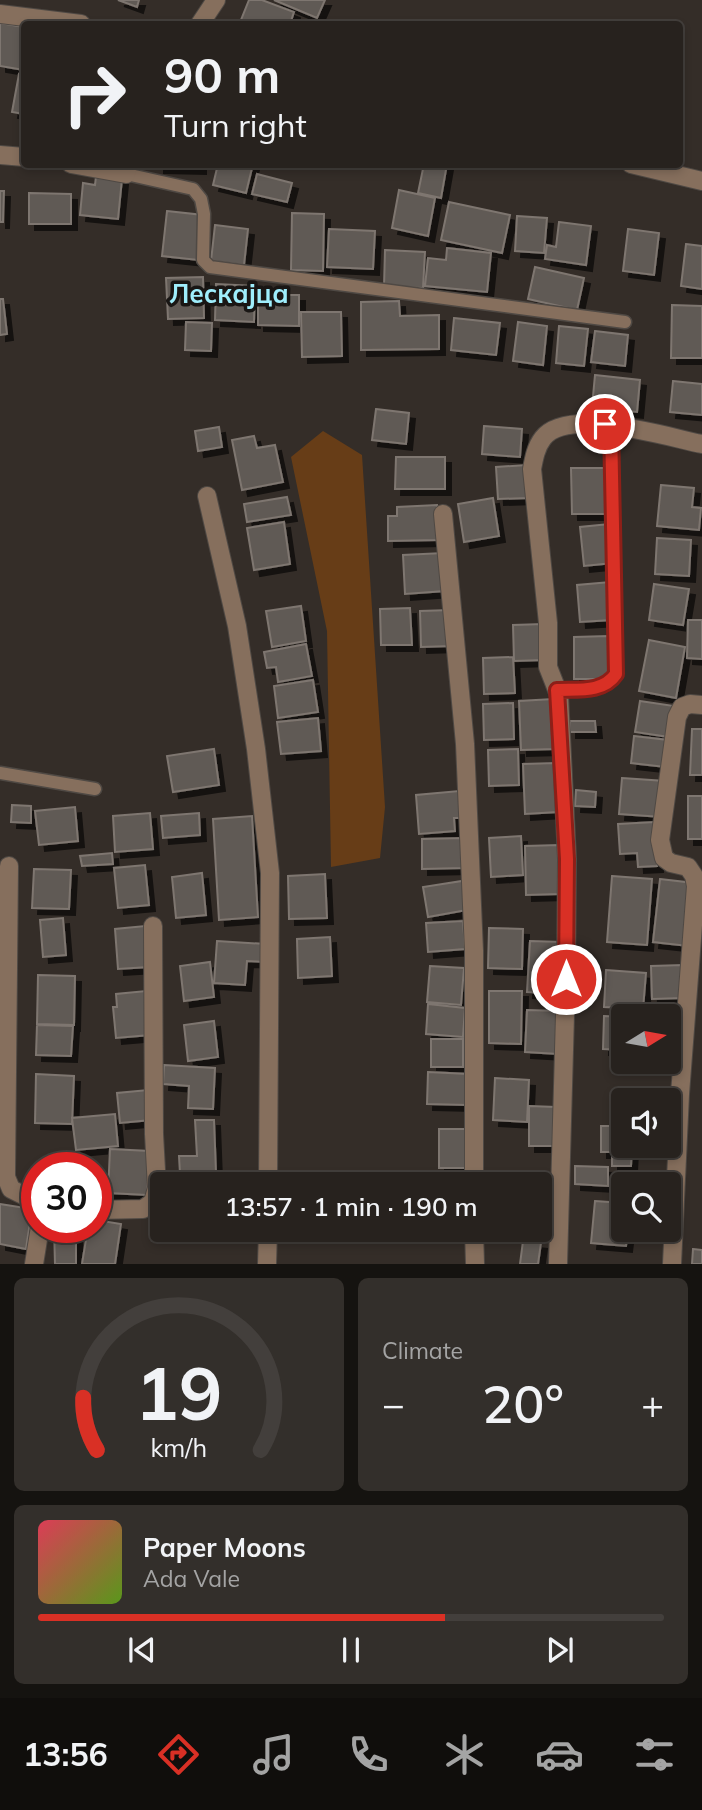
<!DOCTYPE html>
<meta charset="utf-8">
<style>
body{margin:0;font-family:Mulish,sans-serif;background:#332f2b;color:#f1f3f6;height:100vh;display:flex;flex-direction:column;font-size:26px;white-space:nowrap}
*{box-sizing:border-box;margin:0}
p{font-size:23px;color:#a4a4a4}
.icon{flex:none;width:38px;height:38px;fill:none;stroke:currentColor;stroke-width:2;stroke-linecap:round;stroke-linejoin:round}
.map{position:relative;height:1264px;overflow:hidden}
.panel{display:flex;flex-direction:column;gap:14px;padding:14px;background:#151310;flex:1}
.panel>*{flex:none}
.guide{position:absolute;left:21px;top:21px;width:662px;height:147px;border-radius:7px;box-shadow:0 4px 10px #0003,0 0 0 2px #433f3c;background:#27221e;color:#f1f3f6;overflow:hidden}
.needle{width:46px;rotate:79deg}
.fabs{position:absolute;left:611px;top:1004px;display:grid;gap:14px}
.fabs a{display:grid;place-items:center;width:70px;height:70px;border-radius:7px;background:#27221e;box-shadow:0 4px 10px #0003,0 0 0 2px #433f3c;font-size:35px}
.speed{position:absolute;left:21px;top:1152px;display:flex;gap:14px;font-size:35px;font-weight:700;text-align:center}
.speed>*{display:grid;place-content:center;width:91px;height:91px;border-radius:50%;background:#27221e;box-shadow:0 4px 10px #0003,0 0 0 2px #433f3c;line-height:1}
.speed .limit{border:10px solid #d22;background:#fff;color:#111}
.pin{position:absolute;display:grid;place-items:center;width:60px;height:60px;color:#fff;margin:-30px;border:4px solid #fff;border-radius:50%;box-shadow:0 2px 7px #0007}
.me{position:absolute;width:77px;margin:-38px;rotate:0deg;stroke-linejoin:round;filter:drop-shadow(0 0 5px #0008)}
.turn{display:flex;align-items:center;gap:24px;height:147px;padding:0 28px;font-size:32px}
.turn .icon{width:91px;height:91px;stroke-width:2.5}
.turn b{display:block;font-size:49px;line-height:60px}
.big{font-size:52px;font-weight:600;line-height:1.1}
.panel .widget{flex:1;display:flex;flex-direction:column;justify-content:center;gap:10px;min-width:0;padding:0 24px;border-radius:10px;background:#332f2b}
.panel .dial{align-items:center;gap:0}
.dial svg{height:182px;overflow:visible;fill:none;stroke:#433f3c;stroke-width:7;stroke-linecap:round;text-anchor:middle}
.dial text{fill:#f1f3f6;stroke:none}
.song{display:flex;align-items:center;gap:21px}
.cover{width:84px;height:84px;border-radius:10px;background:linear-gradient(135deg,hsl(350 70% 55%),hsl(90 70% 35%))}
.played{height:7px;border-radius:4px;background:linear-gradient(90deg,#d93025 65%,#433f3c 65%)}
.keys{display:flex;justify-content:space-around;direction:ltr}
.heat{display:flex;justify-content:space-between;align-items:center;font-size:38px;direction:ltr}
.panel .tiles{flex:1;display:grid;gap:14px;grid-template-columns:1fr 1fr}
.widget:last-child{grid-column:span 2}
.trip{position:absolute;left:150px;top:1172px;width:402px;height:70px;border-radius:7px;background:#27221e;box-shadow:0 4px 10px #0003,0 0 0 2px #433f3c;font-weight:600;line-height:70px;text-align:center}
.tabs{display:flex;height:112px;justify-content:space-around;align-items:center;background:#100e0c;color:#a4a4a4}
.tabs .icon{width:49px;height:49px}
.tabs .on{color:#d93025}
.tabs b{font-size:32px;color:#f1f3f6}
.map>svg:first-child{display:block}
.green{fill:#673d17}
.building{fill:#615a54;stroke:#7e7670;stroke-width:2;filter:url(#shadow)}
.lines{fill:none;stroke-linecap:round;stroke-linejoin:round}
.service-casing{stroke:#4f4944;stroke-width:15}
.minor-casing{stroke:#4f4944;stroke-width:20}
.service{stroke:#866f5d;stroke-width:12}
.minor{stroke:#866f5d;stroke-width:18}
.route-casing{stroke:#8d1f18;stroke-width:18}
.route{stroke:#d93025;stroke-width:12}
.labels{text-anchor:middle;stroke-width:7;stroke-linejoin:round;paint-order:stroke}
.district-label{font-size:26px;font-weight:bold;fill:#9feefc;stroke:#191614}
</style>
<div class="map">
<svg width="702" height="1264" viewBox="0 0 702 1264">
<defs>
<filter id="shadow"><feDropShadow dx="6" dy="6" stdDeviation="0" flood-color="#0009"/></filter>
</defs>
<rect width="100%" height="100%" fill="#342d28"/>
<path class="green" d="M323 431 362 455 385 807 380 858 331 867 327 631 291 457Z"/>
<path class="building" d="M118 0H139L137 7Z
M249 0H262L294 12 290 24H253L241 20Z
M274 0H325L317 18Z
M0 23 24 27V70L0 66Z
M19 74 24 75V114L12 112Z
M158 164H200V168L158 167Z
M218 164H253L246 193 213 185Z
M424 164H447L441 198 418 193Z
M257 174 292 183 287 202 252 194Z
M96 176 122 179 118 219 80 215 83 183 95 185Z
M399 190 435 198 428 236 392 228Z
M0 191H4L3 222H0Z
M29 193 71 194V224H29Z
M449 202 510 215 502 253 441 240Z
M167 211 203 215 198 260 162 256Z
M292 213 324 214 323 271 291 270Z
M517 216 547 218 544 253 515 251Z
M559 222 591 226 586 265 545 259 547 245 556 247Z
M215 225 248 229 244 265 211 261Z
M329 229 375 231 373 269 327 267Z
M628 229 659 233 654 275 623 271Z
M686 244 702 246V289L681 286Z
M447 248 491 253 487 292 425 286 428 258 446 260Z
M385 250 425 252 423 288 384 287Z
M535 267 584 278 577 310 528 299Z
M203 277 204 318 168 319 166 278Z
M216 284 255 286 254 322 215 320Z
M258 295H299V326L258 325Z
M0 299H3L7 334 0 335Z
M399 301 400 316 439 315V349L361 350V302Z
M672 305 702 306V358H671Z
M301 312H341L342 356 302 357Z
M454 318 500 323 496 355 451 350Z
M186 322 212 323 211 351 185 350Z
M518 322 547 326 543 365 513 361Z
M559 326 588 329 584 366 556 363Z
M595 331 628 335 625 366 591 362Z
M595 375 640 380 637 412 592 407Z
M673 381 702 384V415L670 412Z
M376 409 409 413 406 444 372 440Z
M484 426 522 429 520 457 482 454Z
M219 427 222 447 198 451 195 431Z
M254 436 257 448 275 445 283 482 242 490 232 440Z
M396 457H445V489H395Z
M527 465 529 498 498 499 496 467Z
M571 468H609V514H572Z
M661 485 694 488 692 507 701 508 699 530 657 526Z
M287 497 291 515 247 522 244 504Z
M493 498 499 536 464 542 458 504Z
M437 505 438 540 388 541V516H397V507Z
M284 522 290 564 254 570 247 528Z
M609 524 613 563 584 566 580 527Z
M657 538 691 540 689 576 655 574Z
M443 553 445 591 405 594 403 555Z
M610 582 612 620 580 622 577 585Z
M654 584 689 589 683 625 649 620Z
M301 606 306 641 272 647 266 611Z
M410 608 412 645H381L380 609Z
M451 610 452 646 421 647 420 611Z
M688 620H702V659L687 658Z
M543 624 544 660 514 661 513 625Z
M608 636 609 679H574V637Z
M649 640 685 647 676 698 639 691Z
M306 644 312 676 278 682 276 667 267 668 264 652Z
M513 657 515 693 484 694 483 658Z
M313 680 318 712 278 718 274 686Z
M553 699 555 749 521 750 519 701Z
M640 701 674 706 669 737 635 732Z
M513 703 514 739 484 740 483 704Z
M318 718 321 751 281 754 277 722Z
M570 721H595L596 732H570Z
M692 729H702V775H690Z
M634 736 668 740 665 767 631 763Z
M214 749 219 785 173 792 167 756Z
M518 749 519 785 489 786 488 750Z
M556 763 558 812 525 814 523 764Z
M622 778 665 781 662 817 619 814Z
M576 790 596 792 595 807 575 806Z
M459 791 460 818H454L455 831 419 834 416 795Z
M688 796H702V839H688Z
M12 805 31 806V823L11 822Z
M75 807 78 841 39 845 35 811Z
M150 813 153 849 115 852 113 816Z
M199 813 200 835 163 838 161 816Z
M252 816 258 917 219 920 213 819Z
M655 822 657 866 638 867 637 853 620 854 618 824Z
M521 836 523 875 491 877 489 838Z
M464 838V868L422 869V839Z
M559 845 560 894 526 895 525 846Z
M112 853 113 864 82 866 80 856Z
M145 865 149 905 118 908 114 868Z
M34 869 71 870 69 909 32 908Z
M202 873 206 915 176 918 172 877Z
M325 874 327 918 289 919 288 876Z
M612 876 652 879 647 945 607 942Z
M660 879 694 883 688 946 653 942Z
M462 881 467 910 428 917 423 887Z
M63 918 66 955 43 957 40 920Z
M463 921 465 949 428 952 426 923Z
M145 926 149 967 118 969 115 929Z
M489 928 523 929 522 969 488 968Z
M330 937 332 976 298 978 297 939Z
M217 941 266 944 265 962 247 961 245 985 214 983Z
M530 941 562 942 560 994 527 992Z
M210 962 214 997 184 1001 180 966Z
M683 965 684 998 652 999 651 966Z
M430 966 464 968 461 1005 427 1002Z
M606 970 646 973 643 1009 604 1007Z
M38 975 75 976 74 1025 37 1024Z
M146 991 150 1035 116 1038 113 1007H117L116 994Z
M489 991H522L521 1044 489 1043Z
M428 1004 465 1008 463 1037 426 1034Z
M651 1009 683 1013 678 1060 668 1059V1017H650Z
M527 1010 560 1011 558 1054 525 1052Z
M604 1016 623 1017V1050L603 1049Z
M214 1021 218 1057 188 1061 184 1025Z
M37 1025 73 1026 71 1056 36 1055Z
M431 1039H463V1067H431Z
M164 1065 215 1068 213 1109 188 1108 189 1086 163 1084Z
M428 1072 469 1074 467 1105 427 1104Z
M36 1074 74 1076 72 1124 35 1123Z
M495 1078 529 1080 527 1122 493 1120Z
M148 1090 151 1120 120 1123 117 1093Z
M529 1106 556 1107V1146H529Z
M115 1114 118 1146 76 1150 72 1118Z
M195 1120H214L216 1173 180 1174 179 1156H197Z
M601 1126H623V1146H632L631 1166H612V1152H601Z
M439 1129H468L467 1168H439Z
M110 1149 150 1151 147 1195 108 1193Z
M74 1158 75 1167H58L57 1160Z
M575 1166 608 1167V1186L575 1184Z
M303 1173H340V1185H303Z
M464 1180 465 1185H433V1181Z
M541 1192H556L554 1234 525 1233V1230H541Z
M595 1201 623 1203V1230H628L626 1246 591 1243Z
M0 1204 32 1209 26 1249 0 1244Z
M96 1220 121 1224 115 1264H82L88 1227H96Z
M54 1227H76V1264H55Z
M523 1241 541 1243 538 1264H520Z
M693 1249 702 1250V1264H692Z"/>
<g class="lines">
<defs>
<path id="service" d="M126 174 193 189 201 199 204 214 203 260 210 267 625 322
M557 690C578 689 603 693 616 673L612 426
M0 773 95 789"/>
<path id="minor" d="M0 14 81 24
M200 24 216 0
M0 155 24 157
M71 164 126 174 127 164
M631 164 702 181
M207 496 237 626 256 749 270 873 268 1185
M443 514 465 744 474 951V1185
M9 866 6 1177 11 1189 25 1196 37 1209
M96 1210 143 1209 153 1202 157 1188 154 1134 153 926
M474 1230 475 1264
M34 1264 40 1227
M267 1264 268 1230
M558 1264 566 979 567 859 559 695 548 667V623L532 469C534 458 536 447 543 438 568 406 667 437 702 444
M672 1264 680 1094 696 886 694 876 688 867 671 863 664 858 660 840 677 717 682 707 690 704 702 705"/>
</defs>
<use href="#service" class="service-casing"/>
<use href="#minor" class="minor-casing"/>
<use href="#service" class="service"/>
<use href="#minor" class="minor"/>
</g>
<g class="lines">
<defs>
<path id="route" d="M566 979 567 859 557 690C578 689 603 693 616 674L611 426 605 424"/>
</defs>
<use href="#route" class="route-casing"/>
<use href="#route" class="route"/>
</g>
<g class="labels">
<g class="district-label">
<text x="229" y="303">Лескајца</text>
</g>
</g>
</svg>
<div class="fabs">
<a><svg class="needle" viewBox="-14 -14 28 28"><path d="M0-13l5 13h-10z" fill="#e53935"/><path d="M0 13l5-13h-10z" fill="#a4a4a4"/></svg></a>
<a><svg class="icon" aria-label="sound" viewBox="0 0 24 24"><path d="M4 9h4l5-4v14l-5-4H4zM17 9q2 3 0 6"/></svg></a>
<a><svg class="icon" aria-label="search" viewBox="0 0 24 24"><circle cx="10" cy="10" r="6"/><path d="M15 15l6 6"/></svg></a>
</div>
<div class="speed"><div class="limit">30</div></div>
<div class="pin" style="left:605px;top:424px;background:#d93025"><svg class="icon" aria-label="arrive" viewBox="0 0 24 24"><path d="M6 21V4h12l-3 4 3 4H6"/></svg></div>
<svg class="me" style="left:566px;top:979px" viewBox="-20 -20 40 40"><circle r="17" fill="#d93025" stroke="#fff" stroke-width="3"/><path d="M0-11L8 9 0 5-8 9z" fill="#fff"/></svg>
<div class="trip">13:57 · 1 min · 190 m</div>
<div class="guide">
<div class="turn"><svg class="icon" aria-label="right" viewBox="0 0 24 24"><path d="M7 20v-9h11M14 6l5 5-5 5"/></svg><div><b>90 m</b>Turn right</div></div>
</div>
</div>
<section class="panel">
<div class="tiles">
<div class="widget dial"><svg viewBox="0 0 100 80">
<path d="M14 69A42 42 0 1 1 86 69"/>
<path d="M14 69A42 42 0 0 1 8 46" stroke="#d93025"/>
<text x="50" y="56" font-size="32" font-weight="700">19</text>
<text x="50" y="72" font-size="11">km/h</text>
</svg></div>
<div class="widget"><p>Climate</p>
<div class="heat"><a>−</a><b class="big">20°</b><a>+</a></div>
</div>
<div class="widget">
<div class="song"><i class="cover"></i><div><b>Paper Moons</b><p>Ada Vale</p></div></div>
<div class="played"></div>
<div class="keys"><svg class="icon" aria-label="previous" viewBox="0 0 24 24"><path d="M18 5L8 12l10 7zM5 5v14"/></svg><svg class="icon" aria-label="pause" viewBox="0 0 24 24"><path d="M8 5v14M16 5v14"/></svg><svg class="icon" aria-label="next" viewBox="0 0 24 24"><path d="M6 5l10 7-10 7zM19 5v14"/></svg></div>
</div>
</div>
</section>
<nav class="tabs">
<b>13:56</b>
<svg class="icon on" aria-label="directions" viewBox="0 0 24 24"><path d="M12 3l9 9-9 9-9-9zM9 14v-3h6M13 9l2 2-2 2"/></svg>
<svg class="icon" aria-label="music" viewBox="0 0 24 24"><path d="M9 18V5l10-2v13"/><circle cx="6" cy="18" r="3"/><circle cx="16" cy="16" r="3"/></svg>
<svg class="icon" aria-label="phone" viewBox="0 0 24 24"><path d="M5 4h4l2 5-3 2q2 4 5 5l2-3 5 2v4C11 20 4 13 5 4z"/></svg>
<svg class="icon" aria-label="climate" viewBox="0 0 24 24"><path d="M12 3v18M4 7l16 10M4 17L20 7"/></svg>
<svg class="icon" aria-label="car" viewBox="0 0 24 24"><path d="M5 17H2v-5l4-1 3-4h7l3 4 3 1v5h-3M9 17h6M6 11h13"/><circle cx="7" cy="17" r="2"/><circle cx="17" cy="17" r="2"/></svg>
<svg class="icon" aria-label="filters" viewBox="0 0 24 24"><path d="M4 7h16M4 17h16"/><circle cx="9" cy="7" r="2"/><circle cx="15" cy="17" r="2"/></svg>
</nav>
